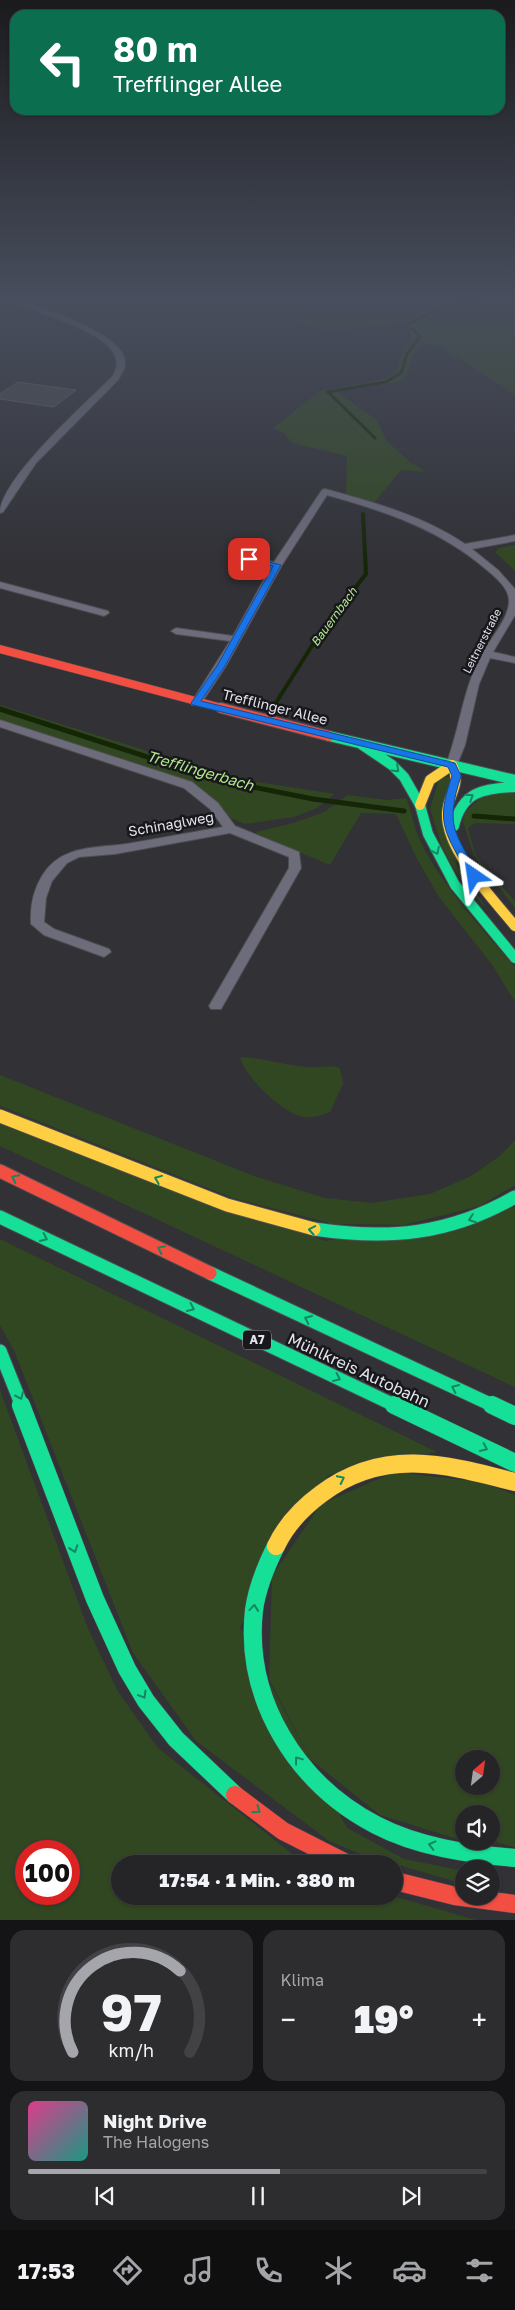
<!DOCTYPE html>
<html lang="de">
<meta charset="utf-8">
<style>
body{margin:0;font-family:"Golos Text",sans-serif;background:#2d2d30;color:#f1f3f6;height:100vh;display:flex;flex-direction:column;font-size:19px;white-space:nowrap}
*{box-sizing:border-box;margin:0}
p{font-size:16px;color:#a3a5a8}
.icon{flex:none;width:28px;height:28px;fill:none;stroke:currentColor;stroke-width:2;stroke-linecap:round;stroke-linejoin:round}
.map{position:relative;height:1920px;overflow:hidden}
.details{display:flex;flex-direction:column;gap:10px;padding:10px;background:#141416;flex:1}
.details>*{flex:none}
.banner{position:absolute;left:10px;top:10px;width:495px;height:105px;border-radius:15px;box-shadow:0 1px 4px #0004,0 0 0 1px #424245;background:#0b6e4f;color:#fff;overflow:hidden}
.needle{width:32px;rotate:29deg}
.controls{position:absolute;left:455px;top:1750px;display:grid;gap:10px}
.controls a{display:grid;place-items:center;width:45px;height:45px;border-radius:50%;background:#252528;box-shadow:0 1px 4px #0004,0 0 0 1px #424245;font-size:25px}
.speed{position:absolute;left:15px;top:1840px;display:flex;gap:10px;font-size:25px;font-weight:700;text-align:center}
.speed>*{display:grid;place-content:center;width:65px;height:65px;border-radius:50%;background:#252528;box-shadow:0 1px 4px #0004,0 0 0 1px #424245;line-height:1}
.speed .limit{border:8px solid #d22;background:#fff;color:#111}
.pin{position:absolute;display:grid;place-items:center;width:42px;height:42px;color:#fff;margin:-21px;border-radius:10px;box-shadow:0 2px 8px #0006}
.me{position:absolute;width:55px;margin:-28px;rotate:328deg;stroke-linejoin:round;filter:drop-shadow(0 0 4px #0008)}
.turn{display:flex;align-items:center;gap:18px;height:105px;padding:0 20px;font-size:22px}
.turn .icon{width:65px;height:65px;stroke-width:2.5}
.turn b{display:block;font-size:35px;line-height:42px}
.big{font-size:38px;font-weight:800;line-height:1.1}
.details .card{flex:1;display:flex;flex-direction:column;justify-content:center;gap:8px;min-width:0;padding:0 18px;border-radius:15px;background:#2d2d30}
.details .dial{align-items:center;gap:0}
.dial svg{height:130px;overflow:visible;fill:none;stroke:#424245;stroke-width:7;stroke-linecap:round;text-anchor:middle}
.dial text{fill:#f1f3f6;stroke:none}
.song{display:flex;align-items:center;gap:15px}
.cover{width:60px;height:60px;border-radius:8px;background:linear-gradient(135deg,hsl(330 70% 55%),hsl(170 70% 35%))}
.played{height:5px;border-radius:2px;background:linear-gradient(90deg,#a5a5ac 55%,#424245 55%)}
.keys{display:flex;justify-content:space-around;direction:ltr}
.heat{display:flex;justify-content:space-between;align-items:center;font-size:28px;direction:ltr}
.details .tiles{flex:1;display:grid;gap:10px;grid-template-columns:1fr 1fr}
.card:last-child{grid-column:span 2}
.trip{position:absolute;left:111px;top:1855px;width:292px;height:50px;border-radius:25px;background:#252528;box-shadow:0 1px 4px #0004,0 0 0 1px #424245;font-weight:800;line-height:50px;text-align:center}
.tab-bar{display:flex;height:80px;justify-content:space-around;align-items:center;background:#0f0f10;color:#a3a5a8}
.tab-bar .icon{width:35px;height:35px}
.tab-bar .current{color:#a5a5ac}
.tab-bar b{font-size:22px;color:#f1f3f6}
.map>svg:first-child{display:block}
.green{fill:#314721;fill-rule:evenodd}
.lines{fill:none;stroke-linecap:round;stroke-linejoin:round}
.stream-far2{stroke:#152607;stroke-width:3}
.stream-far1{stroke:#152607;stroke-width:4}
.stream{stroke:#152607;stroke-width:5}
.building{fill:#4a4a4e;stroke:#606065}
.street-casing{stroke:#4e4e52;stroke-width:2}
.fast-far2-casing{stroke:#4e4e52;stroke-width:12}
.fast-far1-casing{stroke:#4e4e52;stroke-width:15}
.fast-casing{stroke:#4e4e52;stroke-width:19}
.slow-far2-casing{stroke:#4e4e52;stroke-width:12}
.slow-far1-casing{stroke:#4e4e52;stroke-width:15}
.slow-casing{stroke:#4e4e52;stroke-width:19}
.jam-far3-casing{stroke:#4e4e52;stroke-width:9}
.jam-far2-casing{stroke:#4e4e52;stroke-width:12}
.jam-far1-casing{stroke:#4e4e52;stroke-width:15}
.jam-casing{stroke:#4e4e52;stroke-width:19}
.street{fill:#6c6c7b;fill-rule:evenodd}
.fast-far2{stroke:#16e098;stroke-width:10}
.fast-far1{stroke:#16e098;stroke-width:13}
.fast{stroke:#16e098;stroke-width:18}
.slow-far2{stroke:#ffcf43;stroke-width:10}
.slow-far1{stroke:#ffcf43;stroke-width:13}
.slow{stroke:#ffcf43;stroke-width:18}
.jam-far3{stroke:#f24e42;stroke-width:8}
.jam-far2{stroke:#f24e42;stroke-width:10}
.jam-far1{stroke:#f24e42;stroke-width:13}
.jam{stroke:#f24e42;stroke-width:18}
.oneway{stroke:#168660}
.route{fill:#1a73e8;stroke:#114b97}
.labels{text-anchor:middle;stroke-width:5;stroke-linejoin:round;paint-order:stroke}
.far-street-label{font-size:11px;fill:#e3e3eb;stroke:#17171c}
.far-water-label{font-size:12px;font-style:italic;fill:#b2e88a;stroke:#17171c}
.shield{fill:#17171c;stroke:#a6a6ad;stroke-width:1}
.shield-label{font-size:12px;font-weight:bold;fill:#e3e3eb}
.street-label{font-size:14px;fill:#e3e3eb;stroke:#17171c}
.water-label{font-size:15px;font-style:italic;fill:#b2e88a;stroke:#17171c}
.near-street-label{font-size:16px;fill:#e3e3eb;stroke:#17171c}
</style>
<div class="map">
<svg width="515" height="1920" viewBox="0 0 515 1920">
<rect width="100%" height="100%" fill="#313136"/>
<path class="green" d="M302 298H515V395L443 348 425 343 415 351C409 364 412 374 398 382L337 392 377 420 386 440 410 462 426 472 401 470 373 504 346 496 347 456 292 443 284 433 273 428 320 391 385 379 395 372 405 347 411 339 410 326 403 324C381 325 323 334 304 325 298 322 296 315 294 309Z
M515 545V571L495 552 499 548Z
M0 705 170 758 218 776 335 794 317 808 294 817 245 824 230 818 208 795 192 783 0 720Z
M449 777 457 865 489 912 459 877 442 847 430 809 439 778Z
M515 791V824L475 823 468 828 475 854 491 875 515 901V908L474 855 463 822 464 813 483 796Z
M348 795 387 800 406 798C412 811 413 825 419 838 439 883 483 930 515 967V1002L493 966 439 897 416 857 396 814 361 813 330 865 258 835 256 832 293 823 324 812Z
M240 1057C264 1058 286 1066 310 1067 320 1068 331 1064 340 1068L343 1084 330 1112C320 1116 311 1119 300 1116 280 1110 245 1077 240 1057Z
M0 1075 254 1176 325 1198 371 1203 430 1194 471 1176 501 1155 515 1140V1185L480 1206 404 1225 333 1224 233 1198 0 1106Z
M0 1124 326 1241 515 1207V1387L0 1146Z
M0 1239 437 1452 328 1475 240 1627 347 1828 404 1859 464 1871V1884L395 1864H385L329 1841 196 1741 133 1653 15 1353 0 1325Z
M0 1390 87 1626 117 1690 158 1748 305 1864H120V1896H393L476 1920H0ZM26 1851H69V1894H26Z
M394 1472 482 1482 515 1495V1847L491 1841V1814H464V1841L380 1815 311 1760 269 1679 272 1576 321 1504ZM464 1759H491V1786H464Z"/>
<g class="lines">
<path class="stream-far2" d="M409 324 451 303 515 305
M375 438 328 392 386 382 401 373 407 354 420 337 413 329"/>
<path class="stream-far1" d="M272 709 320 633 366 574 363 514"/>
<path class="stream" d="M0 709 218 780 313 799 404 811
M270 712 273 708
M474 816 515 819"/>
</g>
<path class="building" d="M18 382 76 390 54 407 0 399V394Z"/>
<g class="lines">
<defs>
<path id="street" d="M7 298H15C38 307 125 333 125 362 126 369 121 374 118 380L36 463 3 512 0 513C0 479 87 402 112 377 141 334 28 314 7 298Z
M325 489C373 502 424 516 465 544L515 535V541L472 549 498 570 515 589V615L493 652 515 657V663L490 658 479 684 465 745 456 767H448L446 765C460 728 463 688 482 654 490 639 510 617 509 600 508 587 496 578 487 570 441 530 385 511 327 495L282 565 226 666 200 705H192L191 703 230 641 176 634 171 631 176 628 233 636 271 567 230 557 235 554 274 562 322 490Z
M0 582 108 611 109 613 104 616 0 588Z
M0 720 192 782 218 803 235 826 299 852 301 868 221 1009H211L209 1006 289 868V857L230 833 115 854 79 857 67 863 52 881 46 898 44 922 54 929 109 949 111 952 104 957 44 935 31 924C30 907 33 891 42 876 62 843 98 849 132 843 162 838 192 832 223 827L210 809 184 788 0 727Z"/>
<path id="fast-far2" d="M329 736 515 780
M361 744 392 765 404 777 420 805 428 834 455 885 515 958
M454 826C462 792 483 788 515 787"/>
<path id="fast-far1" d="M0 1217 396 1406
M314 1229C388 1240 449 1235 515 1197
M210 1273 494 1406
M0 1351 22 1406"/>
<path id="fast" d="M21 1405 95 1599 127 1669 146 1701 176 1739 235 1795
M394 1405 515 1463
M492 1405 515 1416
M276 1546C266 1566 257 1588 254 1610 244 1700 297 1784 376 1825 418 1847 468 1854 515 1858"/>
<path id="slow-far2" d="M420 805 430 780 452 765C462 786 448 793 447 813 445 849 493 899 515 926"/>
<path id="slow-far1" d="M0 1116 227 1205 314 1229"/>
<path id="slow" d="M276 1546C286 1525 302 1508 321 1494 384 1447 445 1464 515 1482"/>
<path id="jam-far3" d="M0 649 226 709"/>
<path id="jam-far2" d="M221 708 329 736"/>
<path id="jam-far1" d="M0 1171 210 1273"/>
<path id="jam" d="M235 1795 283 1831 348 1864
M395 1881 455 1896 515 1904"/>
</defs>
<use href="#street" class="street-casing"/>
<use href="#fast-far2" class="fast-far2-casing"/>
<use href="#fast-far1" class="fast-far1-casing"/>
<use href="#fast" class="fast-casing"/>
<use href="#slow-far2" class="slow-far2-casing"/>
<use href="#slow-far1" class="slow-far1-casing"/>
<use href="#slow" class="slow-casing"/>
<use href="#jam-far3" class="jam-far3-casing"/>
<use href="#jam-far2" class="jam-far2-casing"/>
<use href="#jam-far1" class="jam-far1-casing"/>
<use href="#jam" class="jam-casing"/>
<use href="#street" class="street"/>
<use href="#fast-far2" class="fast-far2"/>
<use href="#fast-far1" class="fast-far1"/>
<use href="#fast" class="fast"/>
<use href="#slow-far2" class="slow-far2"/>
<use href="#slow-far1" class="slow-far1"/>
<use href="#slow" class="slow"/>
<use href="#jam-far3" class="jam-far3"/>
<use href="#jam-far2" class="jam-far2"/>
<use href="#jam-far1" class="jam-far1"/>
<use href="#jam" class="jam"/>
</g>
<defs><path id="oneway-chevron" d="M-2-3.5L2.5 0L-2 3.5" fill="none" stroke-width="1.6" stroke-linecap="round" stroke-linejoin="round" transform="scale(1.25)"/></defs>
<g class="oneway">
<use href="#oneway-chevron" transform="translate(396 769) rotate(43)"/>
<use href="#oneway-chevron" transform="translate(470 797) rotate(-33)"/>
<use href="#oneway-chevron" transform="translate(436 851) rotate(64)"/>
<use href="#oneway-chevron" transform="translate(15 1178) rotate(-154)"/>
<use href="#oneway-chevron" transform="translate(158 1179) rotate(-158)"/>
<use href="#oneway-chevron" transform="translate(472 1219) rotate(160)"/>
<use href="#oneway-chevron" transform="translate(312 1230) rotate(-170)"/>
<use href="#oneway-chevron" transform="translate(44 1238) rotate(25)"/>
<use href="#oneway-chevron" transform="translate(161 1249) rotate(-154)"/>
<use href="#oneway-chevron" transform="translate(191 1308) rotate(25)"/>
<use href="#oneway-chevron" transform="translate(308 1319) rotate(-155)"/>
<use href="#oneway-chevron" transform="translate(337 1378) rotate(25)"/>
<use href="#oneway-chevron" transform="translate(455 1388) rotate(-155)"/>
<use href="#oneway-chevron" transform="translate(20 1396) rotate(66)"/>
<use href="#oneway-chevron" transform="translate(484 1448) rotate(25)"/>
<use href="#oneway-chevron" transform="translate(341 1479) rotate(-26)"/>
<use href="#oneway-chevron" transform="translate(74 1549) rotate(71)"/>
<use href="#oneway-chevron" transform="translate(254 1608) rotate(-85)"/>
<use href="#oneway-chevron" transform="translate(143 1695) rotate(59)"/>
<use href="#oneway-chevron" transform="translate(298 1760) rotate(-127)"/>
<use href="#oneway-chevron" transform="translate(257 1810) rotate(35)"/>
<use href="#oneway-chevron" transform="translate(432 1845) rotate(-166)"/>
</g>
<linearGradient id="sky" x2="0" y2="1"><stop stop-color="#1b1b1e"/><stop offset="0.53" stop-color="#484e5d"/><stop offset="1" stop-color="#484e5d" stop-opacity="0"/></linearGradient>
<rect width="515" height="566" fill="url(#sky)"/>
<path class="route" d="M249 557 281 565 225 666 201 701 455 763 461 776C445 825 454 833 480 876L478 878 474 879C467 877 464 867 461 861 440 826 439 814 452 776L448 767 193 705 191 703 217 666 273 566 247 561 245 559Z"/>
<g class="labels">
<g class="far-street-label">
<text transform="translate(482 641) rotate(-63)" y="4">Leitnerstraße</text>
</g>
<g class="far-water-label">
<text transform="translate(334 617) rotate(-54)" y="4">Bauernbach</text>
</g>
<rect class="shield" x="243" y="1330.5" width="28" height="19" rx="4"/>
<g class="shield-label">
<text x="257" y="1344">A7</text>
</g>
<g class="street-label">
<text transform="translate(275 707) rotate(14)" y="5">Trefflinger Allee</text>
<text transform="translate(171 824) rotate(-10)" y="5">Schinaglweg</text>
</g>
<g class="water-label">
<text transform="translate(200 771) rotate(16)" y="5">Trefflingerbach</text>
</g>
<g class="near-street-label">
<text transform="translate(359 1370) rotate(25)" y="6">Mühlkreis Autobahn</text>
</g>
</g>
</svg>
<div class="controls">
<a><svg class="needle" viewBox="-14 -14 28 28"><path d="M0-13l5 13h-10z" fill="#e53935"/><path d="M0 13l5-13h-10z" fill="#a3a5a8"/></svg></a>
<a><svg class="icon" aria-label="sound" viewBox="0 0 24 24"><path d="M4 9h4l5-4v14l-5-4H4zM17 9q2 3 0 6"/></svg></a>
<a><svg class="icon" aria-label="layers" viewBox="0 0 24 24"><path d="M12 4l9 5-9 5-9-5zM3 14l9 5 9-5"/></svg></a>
</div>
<div class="speed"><div class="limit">100</div></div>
<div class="pin" style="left:249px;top:559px;background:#d93025"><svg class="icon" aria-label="arrive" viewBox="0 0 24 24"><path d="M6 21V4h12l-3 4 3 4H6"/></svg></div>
<svg class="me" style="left:474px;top:876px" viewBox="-20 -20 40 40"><path d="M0-17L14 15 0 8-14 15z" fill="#1a73e8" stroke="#fff" stroke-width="4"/></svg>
<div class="trip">17:54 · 1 Min. · 380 m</div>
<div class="banner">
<div class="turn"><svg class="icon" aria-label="left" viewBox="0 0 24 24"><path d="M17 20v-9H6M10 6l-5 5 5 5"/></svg><div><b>80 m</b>Trefflinger Allee</div></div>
</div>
</div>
<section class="details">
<div class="tiles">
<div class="card dial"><svg viewBox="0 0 100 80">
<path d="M14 69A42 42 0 1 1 86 69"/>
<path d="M14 69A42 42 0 0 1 80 19" stroke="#a5a5ac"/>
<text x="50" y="56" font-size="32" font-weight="700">97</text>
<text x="50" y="72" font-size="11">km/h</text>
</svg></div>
<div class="card"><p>Klima</p>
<div class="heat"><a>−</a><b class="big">19°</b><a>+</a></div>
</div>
<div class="card">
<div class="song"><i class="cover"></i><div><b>Night Drive</b><p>The Halogens</p></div></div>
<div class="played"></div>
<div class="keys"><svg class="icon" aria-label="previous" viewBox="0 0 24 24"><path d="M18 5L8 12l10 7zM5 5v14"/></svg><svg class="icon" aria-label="pause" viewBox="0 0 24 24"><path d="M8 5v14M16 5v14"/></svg><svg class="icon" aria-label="next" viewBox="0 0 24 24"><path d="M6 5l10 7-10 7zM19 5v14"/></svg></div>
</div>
</div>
</section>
<nav class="tab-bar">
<b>17:53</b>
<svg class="icon current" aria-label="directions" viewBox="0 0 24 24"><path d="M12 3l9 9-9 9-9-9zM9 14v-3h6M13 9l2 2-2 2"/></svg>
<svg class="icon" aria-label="music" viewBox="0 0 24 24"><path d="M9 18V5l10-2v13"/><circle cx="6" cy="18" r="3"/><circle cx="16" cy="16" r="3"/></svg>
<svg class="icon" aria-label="phone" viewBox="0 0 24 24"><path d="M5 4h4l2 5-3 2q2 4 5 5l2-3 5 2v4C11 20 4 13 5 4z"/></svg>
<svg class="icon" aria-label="climate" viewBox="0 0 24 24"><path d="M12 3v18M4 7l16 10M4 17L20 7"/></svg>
<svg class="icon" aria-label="car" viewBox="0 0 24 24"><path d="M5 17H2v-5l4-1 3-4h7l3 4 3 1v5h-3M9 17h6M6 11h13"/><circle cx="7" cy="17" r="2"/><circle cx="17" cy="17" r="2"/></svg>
<svg class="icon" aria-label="filters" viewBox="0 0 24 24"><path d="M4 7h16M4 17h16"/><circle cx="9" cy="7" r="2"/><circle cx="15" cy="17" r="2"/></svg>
</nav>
